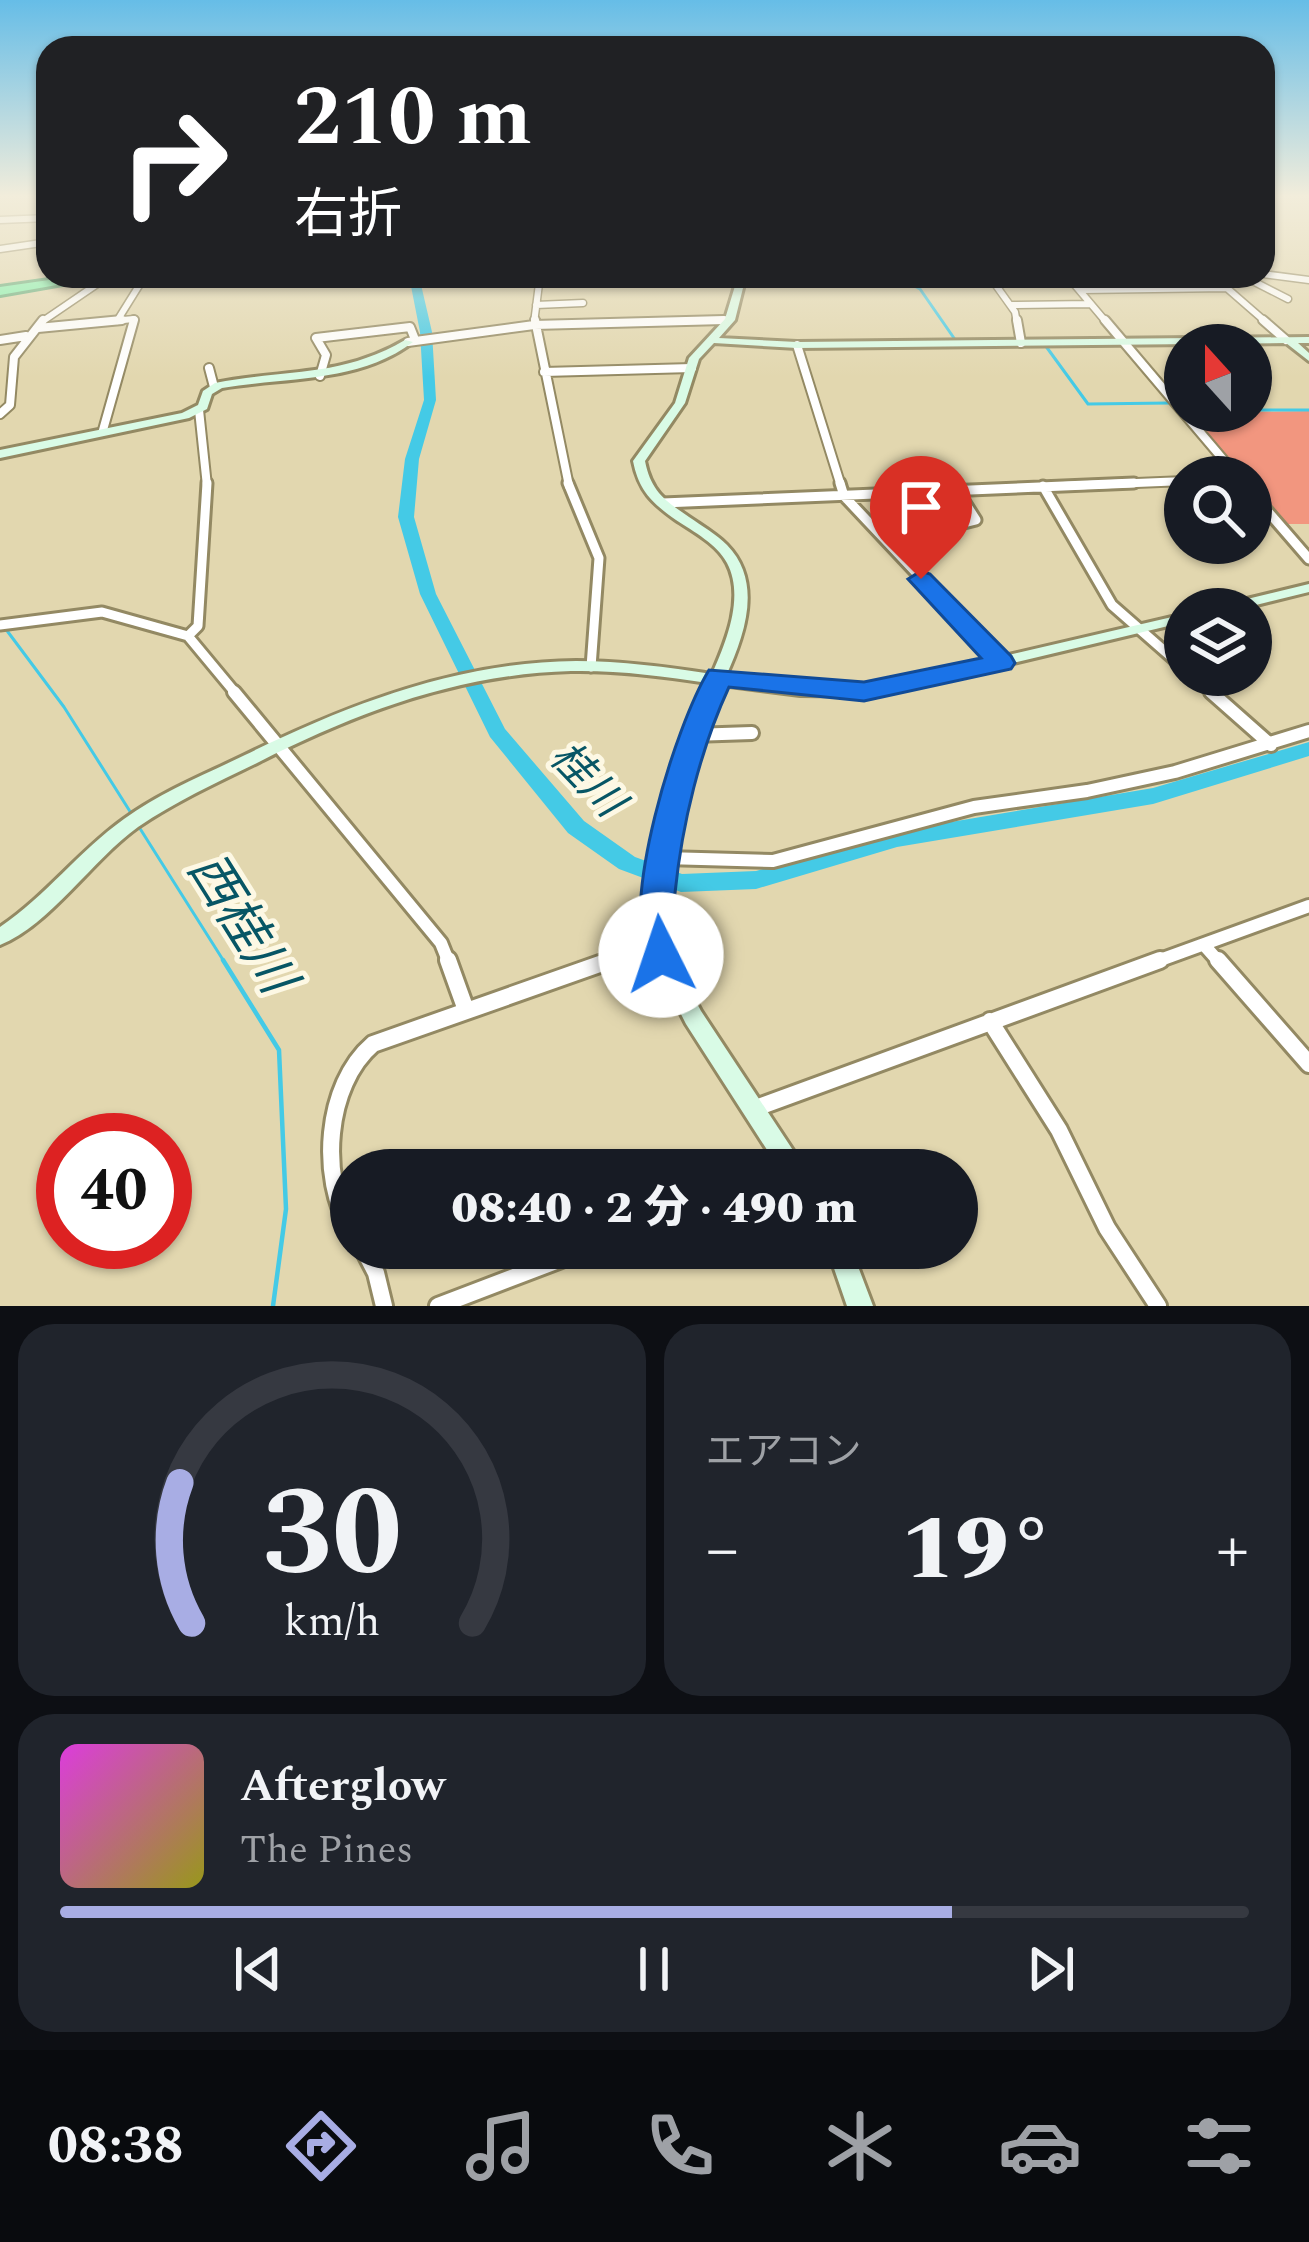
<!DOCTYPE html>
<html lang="ja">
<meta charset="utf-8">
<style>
body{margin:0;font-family:Spectral,"Noto Sans JP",serif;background:#20242c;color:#f1f3f6;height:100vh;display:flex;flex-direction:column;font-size:45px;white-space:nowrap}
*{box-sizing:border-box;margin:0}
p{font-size:39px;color:#9ea1a6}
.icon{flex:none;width:66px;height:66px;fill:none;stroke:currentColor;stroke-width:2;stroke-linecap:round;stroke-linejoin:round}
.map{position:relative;height:1306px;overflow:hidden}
.details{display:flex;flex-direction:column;gap:18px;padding:18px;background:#0d0f14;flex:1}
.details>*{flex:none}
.top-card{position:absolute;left:36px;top:36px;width:1239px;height:252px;border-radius:36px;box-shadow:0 3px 9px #0004;background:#202124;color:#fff;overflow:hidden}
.needle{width:78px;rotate:339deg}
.fabs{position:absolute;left:1164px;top:324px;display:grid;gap:24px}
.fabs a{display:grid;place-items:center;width:108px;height:108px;border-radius:50%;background:#171b24;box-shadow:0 3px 9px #0004;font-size:60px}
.speed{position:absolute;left:36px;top:1113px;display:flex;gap:24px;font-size:60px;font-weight:700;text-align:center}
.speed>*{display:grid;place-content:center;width:156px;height:156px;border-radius:50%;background:#171b24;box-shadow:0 3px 9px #0004;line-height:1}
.speed .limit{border:18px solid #d22;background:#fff;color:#111}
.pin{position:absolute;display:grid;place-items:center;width:102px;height:102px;color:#fff;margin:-123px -51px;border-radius:50% 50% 50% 0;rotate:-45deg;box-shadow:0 0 12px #0007}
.pin .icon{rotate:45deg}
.me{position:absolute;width:132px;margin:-66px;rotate:356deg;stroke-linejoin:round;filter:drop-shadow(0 0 9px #0008)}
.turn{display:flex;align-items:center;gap:42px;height:252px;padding:0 60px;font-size:54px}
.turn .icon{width:156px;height:156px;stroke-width:2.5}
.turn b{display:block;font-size:84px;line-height:102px}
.big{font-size:90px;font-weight:800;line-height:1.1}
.details .tile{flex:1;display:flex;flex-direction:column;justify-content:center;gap:18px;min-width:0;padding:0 42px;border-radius:36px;background:#20242c}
.details .dial{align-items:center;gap:0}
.dial svg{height:312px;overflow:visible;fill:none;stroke:#363941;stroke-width:7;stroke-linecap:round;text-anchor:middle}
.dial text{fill:#f1f3f6;stroke:none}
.song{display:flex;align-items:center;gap:36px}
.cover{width:144px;height:144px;border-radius:18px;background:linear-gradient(135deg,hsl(300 70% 55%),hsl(60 70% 35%))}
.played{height:12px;border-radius:6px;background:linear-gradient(90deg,#a8ade4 75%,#363941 75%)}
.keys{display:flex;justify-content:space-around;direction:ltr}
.heat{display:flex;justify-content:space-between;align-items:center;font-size:66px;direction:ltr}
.details .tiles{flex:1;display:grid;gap:18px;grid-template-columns:1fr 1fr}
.tile:last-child{grid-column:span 2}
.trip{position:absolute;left:330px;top:1149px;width:648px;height:120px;border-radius:60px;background:#171b24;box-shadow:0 3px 9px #0004;font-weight:800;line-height:120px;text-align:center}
.tabs{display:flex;height:192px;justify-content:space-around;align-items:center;background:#090b0e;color:#9ea1a6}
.tabs .icon{width:84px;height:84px}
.tabs .current{color:#a8ade4}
.tabs b{font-size:54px;color:#f1f3f6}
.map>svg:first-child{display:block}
.green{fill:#f2967f}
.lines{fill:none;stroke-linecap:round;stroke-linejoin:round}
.stream-far1{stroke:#44cae6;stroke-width:3}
.stream{stroke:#44cae6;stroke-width:4.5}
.river{fill:#44cae6;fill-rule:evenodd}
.street-far4-casing{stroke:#938963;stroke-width:9}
.street-far3-casing{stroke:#938963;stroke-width:12}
.street-far2-casing{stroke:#938963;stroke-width:15}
.street-far1-casing{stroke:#938963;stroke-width:18}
.street-casing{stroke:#938963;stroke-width:22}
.secondary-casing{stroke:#938963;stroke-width:6}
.highway-casing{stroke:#62ab78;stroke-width:6}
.street-far4{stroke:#fff;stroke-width:6}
.street-far3{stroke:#fff;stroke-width:8}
.street-far2{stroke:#fff;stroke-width:9}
.street-far1{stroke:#fff;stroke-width:12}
.street{stroke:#fff;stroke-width:16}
.secondary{fill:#d9fbe6;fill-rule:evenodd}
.highway{fill:#81f3ad;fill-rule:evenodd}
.shaded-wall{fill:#907e66}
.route{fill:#1a73e8;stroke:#114b97;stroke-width:3}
.labels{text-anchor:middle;stroke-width:10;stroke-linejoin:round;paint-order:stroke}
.water-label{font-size:42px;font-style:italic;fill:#075665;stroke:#fdf8e4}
.near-water-label{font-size:51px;font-style:italic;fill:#075665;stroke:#fdf8e4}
</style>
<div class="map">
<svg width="1309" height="1306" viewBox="0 0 1309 1306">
<rect width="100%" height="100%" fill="#e2d7af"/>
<path class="green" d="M1309 411V524H1285L1251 485V477H1244L1188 413Z"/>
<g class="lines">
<path class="stream-far1" d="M907 282 920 289 956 341
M1045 345 1088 404 1170 403
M971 346H1005
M1251 410H1309
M1190 411H1209
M5 628 64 707 131 813
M139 827 225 963"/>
<path class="stream" d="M223 960 279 1050 286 1209 273 1306"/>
<path class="river" d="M409 276H419L432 332 436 400 419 459 414 517 436 594 505 729 584 821 635 857 682 874 756 871 897 831 1153 788 1309 742V756L1153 804 897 847 756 889 681 892 619 869 568 833 490 737 420 594 398 517 405 459 424 400 420 332Z"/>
<defs>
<path id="street-far4" d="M0 220 48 218
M0 249 48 242
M1263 274 1309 280
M1213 276 1267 323
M1243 276 1288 299
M990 277 1015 312 1017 323
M1069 278 1107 323
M741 281 1197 276
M1080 290 1227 288
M536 305 583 303
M1011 305 1091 304
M117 321 145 276
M40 323 109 276
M90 323 134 319 133 323
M534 323 540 276
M607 323 730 320"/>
<path id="street-far3" d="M535 320 569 486
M1017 320 1021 343
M1105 320 1238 477
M1263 320 1286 340
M38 328 122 320
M0 340 26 336
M408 342 534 325 724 320
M797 345 841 486
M209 368 214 387
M544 372 692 368
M320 376 326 355 316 338 410 327 414 337
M199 410 207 486
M0 414 10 405 14 357 43 320
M103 430 134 320
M1063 486 1185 481"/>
<path id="street-far2" d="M568 483 599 558 591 667
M840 483 844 496 1001 663
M1043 486 1112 605 1185 669
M1251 492 1309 559
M663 503 1134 483
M952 526 976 520 957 490
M0 625 102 612 188 636 237 695
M188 636 198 626 207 483
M1192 675 1215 695"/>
<path id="street-far1" d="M234 692 441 943 449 963
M1211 692 1271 745
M692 735 752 733
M665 858 773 861 974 807 1087 791 1175 772 1309 731
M1204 945 1220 963
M603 963 658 944
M1152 963 1309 906"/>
<path id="street" d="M448 960 466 1010
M1218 960 1309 1064
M990 1021 1059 1130 1107 1228 1158 1306
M756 1108 1160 960
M351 1230C319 1178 325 1085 373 1044L611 960
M363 1248 376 1273 384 1306
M438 1306 590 1248"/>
<path id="secondary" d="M738 276H746L735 320 719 338 797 342 1309 337V343H1298L1309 353V361L1286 343 797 348 714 343 699 359 685 403 645 461C651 491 664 500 689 517 702 526 716 534 727 545 763 582 745 634 726 676L800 684 875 686 1185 614V622L875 696 800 695 722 685 703 728 693 764 667 893 666 934 672 957 701 1011 806 1170H780L686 1024 652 957 646 934 648 893 676 764 687 728 708 683C663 676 617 670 571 671 459 674 358 712 259 762 218 782 176 801 138 827 93 859 50 925 0 945V927C46 896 79 851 124 819 161 792 204 775 245 755 349 704 458 662 576 661 621 661 667 667 712 674 726 642 745 597 727 563 717 544 694 532 676 520 652 503 639 491 633 461L675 403 689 358 725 319Z
M405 340 413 342C359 383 286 377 222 388L212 394 207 409 189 418 0 458V450L182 413 198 405 203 391 215 383C285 369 340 378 405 340Z
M1309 584V592L1240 609H1216L1218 606Z
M827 1248H851L873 1306H847Z"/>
<path id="highway" d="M77 276H108L0 295V287Z"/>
</defs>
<use href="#street-far4" class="street-far4-casing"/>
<use href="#street-far3" class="street-far3-casing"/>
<use href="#street-far2" class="street-far2-casing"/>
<use href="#street-far1" class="street-far1-casing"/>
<use href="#street" class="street-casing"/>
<use href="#secondary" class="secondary-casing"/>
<use href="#highway" class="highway-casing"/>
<use href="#street-far4" class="street-far4"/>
<use href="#street-far3" class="street-far3"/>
<use href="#street-far2" class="street-far2"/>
<use href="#street-far1" class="street-far1"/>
<use href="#street" class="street"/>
<use href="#secondary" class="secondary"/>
<use href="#highway" class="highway"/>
</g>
<path class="shaded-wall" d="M150 276H207L203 281 152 285Z"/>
<linearGradient id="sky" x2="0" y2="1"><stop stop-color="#66bde7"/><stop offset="0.52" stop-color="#f2eddb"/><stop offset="1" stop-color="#f2eddb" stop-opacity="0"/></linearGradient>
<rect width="1309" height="377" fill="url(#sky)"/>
<path class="route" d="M921 571 930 574 1011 656 1015 663 1011 669 864 701 729 687C700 750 682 824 675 893 673 916 684 946 674 965L661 970 648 965C619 906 675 726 709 670L864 682 981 658 908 579Z"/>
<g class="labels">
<g class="water-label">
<text transform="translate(588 778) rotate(46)" y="15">桂川</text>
</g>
<g class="near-water-label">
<text transform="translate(243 922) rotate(58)" y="18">西桂川</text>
</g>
</g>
</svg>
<div class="fabs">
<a><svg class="needle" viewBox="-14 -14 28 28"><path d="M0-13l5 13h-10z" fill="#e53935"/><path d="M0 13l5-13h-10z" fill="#9ea1a6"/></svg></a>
<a><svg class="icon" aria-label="search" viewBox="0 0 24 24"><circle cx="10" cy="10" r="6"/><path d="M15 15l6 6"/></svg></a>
<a><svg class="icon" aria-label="layers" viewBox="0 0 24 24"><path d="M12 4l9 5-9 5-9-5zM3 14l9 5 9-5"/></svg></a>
</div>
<div class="speed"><div class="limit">40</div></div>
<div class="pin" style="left:921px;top:579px;background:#d93025"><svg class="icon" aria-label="arrive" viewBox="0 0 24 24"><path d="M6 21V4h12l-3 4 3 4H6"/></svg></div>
<svg class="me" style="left:661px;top:955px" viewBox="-20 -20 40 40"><circle r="19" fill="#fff"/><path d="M0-13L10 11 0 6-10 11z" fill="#1a73e8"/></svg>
<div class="trip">08:40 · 2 分 · 490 m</div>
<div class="top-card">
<div class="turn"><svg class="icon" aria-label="right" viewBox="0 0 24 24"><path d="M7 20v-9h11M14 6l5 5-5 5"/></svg><div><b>210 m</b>右折</div></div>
</div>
</div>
<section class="details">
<div class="tiles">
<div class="tile dial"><svg viewBox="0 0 100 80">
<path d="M14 69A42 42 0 1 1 86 69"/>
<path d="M14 69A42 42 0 0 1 11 33" stroke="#a8ade4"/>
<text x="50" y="56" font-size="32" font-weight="700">30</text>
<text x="50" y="72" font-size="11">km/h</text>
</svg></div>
<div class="tile"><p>エアコン</p>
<div class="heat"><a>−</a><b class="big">19°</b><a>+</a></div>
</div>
<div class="tile">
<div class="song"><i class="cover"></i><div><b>Afterglow</b><p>The Pines</p></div></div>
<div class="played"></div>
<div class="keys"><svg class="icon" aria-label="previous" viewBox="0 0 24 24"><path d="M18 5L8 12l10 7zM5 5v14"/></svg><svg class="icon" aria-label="pause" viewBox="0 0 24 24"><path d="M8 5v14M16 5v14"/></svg><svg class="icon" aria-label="next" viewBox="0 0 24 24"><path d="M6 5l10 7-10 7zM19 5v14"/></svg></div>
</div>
</div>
</section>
<nav class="tabs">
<b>08:38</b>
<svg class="icon current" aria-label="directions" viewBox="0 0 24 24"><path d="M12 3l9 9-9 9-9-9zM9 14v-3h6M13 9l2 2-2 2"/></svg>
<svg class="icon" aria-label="music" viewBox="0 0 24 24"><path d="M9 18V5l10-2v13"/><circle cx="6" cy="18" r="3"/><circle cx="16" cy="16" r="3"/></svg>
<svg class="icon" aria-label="phone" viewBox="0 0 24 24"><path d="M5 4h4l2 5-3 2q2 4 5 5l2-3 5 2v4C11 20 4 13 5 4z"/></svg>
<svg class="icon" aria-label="climate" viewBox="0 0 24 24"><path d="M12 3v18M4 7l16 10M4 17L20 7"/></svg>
<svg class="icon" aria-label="car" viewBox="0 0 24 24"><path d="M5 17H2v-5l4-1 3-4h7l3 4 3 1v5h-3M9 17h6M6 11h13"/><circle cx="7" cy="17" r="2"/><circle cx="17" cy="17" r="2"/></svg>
<svg class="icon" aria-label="filters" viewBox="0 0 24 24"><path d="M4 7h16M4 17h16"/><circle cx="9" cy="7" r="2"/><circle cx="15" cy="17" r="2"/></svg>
</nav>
